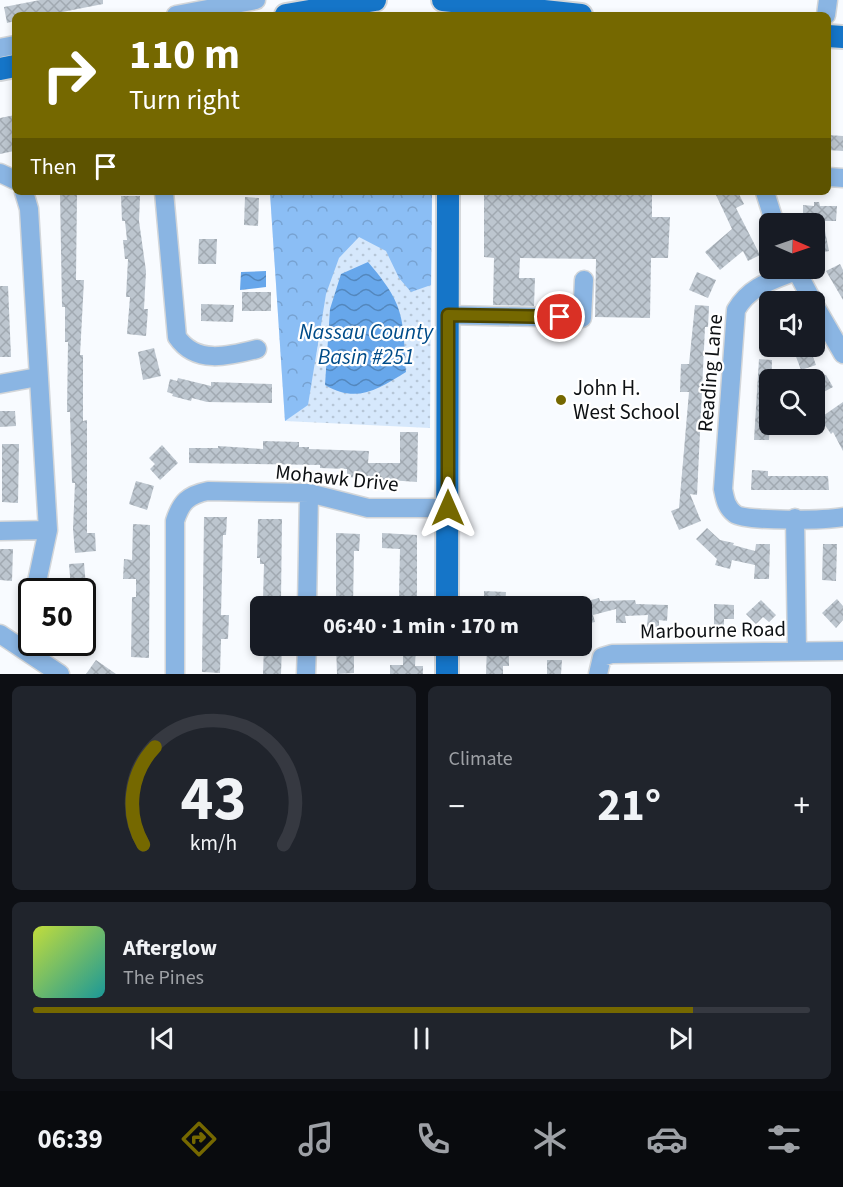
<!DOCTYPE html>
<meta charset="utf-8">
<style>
body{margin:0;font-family:"Source Sans 3",sans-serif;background:#20242c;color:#f1f3f6;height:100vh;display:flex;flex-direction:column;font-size:22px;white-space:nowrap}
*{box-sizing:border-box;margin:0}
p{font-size:20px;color:#9ea1a6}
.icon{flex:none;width:33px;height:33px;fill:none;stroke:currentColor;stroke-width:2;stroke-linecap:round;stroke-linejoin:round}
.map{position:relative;height:674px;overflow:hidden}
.side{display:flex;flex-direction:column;gap:12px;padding:12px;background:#0d0f14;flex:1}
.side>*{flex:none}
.banner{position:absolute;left:12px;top:12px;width:819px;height:183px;border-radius:9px;box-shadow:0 3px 9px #0003;background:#756800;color:#fff;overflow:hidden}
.needle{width:39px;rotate:92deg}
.buttons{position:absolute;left:759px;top:213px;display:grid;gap:12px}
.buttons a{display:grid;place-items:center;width:66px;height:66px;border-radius:9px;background:#171b24;box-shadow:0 3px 9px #0003;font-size:30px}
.speed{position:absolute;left:18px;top:578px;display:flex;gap:12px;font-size:30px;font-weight:700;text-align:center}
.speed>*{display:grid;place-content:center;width:78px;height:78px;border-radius:50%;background:#171b24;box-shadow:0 3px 9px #0003;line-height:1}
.speed .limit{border:3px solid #111;border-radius:9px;background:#fff;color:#111}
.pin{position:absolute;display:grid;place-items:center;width:51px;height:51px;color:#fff;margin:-26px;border:3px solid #fff;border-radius:50%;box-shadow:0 2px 6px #0007}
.me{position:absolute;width:66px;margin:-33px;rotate:0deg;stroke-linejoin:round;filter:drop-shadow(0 0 4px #0008)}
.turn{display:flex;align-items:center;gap:21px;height:126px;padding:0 18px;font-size:27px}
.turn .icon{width:78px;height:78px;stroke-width:2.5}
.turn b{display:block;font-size:42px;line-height:51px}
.then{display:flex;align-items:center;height:57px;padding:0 18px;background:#0003;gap:12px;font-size:22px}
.big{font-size:45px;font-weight:700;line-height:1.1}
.side .tile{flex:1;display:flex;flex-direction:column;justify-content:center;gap:9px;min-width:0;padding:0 21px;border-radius:9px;background:#20242c}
.side .dial{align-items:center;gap:0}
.dial svg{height:156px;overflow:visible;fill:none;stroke:#363941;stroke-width:7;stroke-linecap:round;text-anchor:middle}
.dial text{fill:#f1f3f6;stroke:none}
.song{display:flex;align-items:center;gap:18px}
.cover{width:72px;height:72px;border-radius:9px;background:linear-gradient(135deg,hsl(70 70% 55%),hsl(180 70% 35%))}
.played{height:6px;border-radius:3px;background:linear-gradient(90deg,#756800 85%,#363941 85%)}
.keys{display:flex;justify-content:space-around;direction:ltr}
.heat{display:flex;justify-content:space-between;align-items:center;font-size:33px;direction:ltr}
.side .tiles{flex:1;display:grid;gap:12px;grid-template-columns:1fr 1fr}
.tile:last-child{grid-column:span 2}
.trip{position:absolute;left:250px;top:596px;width:342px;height:60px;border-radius:9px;background:#171b24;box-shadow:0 3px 9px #0003;font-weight:700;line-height:60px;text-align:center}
.tabs{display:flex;height:96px;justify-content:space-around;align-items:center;background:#090b0e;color:#9ea1a6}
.tabs .icon{width:42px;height:42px}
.tabs .current{color:#756800}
.tabs b{font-size:27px;color:#f1f3f6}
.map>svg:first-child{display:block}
.grass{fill:url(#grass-dots)}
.forest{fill:url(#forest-crowns)}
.water{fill:url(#water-waves)}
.building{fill:url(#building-cross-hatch)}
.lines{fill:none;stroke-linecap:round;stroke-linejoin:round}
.minor-casing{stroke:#d3d6d9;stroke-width:21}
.major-casing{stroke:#d3d6d9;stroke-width:26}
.minor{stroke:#8ab5e3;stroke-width:18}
.major{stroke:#1575c8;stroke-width:22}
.route-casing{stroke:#4c4400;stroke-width:15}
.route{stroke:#756800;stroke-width:10}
.poi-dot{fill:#756800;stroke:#fff;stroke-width:2}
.labels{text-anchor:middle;stroke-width:4.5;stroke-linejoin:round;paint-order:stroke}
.street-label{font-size:21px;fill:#0e1114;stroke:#fff}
.poi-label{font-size:21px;fill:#0e1114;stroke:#fff;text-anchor:start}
.water-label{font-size:22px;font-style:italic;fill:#004c89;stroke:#fff}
</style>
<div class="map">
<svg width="843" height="674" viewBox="0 0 843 674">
<defs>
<pattern id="grass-dots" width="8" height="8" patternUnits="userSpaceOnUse" patternTransform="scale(1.5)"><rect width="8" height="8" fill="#d6e8fc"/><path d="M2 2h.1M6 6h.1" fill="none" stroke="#b6c6d7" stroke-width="1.8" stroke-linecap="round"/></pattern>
<pattern id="forest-crowns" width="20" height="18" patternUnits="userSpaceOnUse" patternTransform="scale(1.5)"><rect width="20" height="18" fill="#8bbef5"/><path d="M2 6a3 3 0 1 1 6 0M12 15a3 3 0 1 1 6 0" fill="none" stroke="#77a2d1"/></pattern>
<pattern id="water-waves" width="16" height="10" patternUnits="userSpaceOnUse" patternTransform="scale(1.5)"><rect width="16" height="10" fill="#67a7eb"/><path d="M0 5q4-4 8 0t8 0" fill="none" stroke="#5387bd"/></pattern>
<pattern id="building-cross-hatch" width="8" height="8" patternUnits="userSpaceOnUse" patternTransform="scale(1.5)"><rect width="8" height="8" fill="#bdc6cf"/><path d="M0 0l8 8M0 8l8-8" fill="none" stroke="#a1a9b1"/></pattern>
</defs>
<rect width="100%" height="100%" fill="#f8fbff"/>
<path class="grass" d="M270 193 432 194 430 428 285 421Z"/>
<path class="forest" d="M270 193 432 194 431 285 411 292 399 278 386 251 359 237 339 258 326 294 308 405 285 421Z"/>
<path class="water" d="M368 262C405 305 403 317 406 372 378 389 357 404 325 385L330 309 341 274Z
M266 271V287L240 290 241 272Z"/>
<path class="building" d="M40 0H103V4L47 15H15V21L7 23 4 7Z
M15 115 14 151 0 154V118Z
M828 135 843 136V151L828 150Z
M60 192H77L76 280H84L80 355H83V421L87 420V533H95L96 551 75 553 73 529 75 483H72L70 412H67L68 342H65V307H62Z
M484 192H652V217H670L668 258H651L650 318 595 317 596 259 520 258 519 278H535L534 306 493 305 494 258 484 257Z
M722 192H738L744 204 736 208 760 255 748 261 743 251 720 270 705 252 732 229 716 195Z
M121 196H140L139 221 146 271 144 309H148L146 336 127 334 130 297H126L128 259H125L123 240H127L125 221H122Z
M245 197 259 198 258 226 244 225Z
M814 202H819L820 206H837L836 221H823L829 251 814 254V220H803V205L814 206Z
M199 239H217L216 264H198Z
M840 264 843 270V300L826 271Z
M697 272 716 280 708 298 689 290Z
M0 286H8L11 357H0Z
M242 292H271V311H242Z
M201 304 234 305 233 322 201 321Z
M695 305 709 306 708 327H705L697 495 690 494 701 521 679 530 671 511 679 508 689 392H680L681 364H689Z
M792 346H809L816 365 801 370Z
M154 348 161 376 143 380 138 352Z
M759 359 772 360 769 440H754Z
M826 375 833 387 820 394 814 381Z
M178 378 211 386V382L272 384V403L207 402 192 398 191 401 172 396 173 394 167 392 170 379 177 381Z
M843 402V451L833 432 831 434 820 418Z
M0 411H15L16 426 0 427Z
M400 432H418L417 482 347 477V469L320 468V465L189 463V448H218V446L263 449V441L299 442V447H309V449L369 451 368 463H400Z
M2 444H19L18 503 2 502Z
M162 445 178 463 160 480 150 469 155 464 149 458Z
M752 470 768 471V476H828L829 490H751Z
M136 481 154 486 147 510 129 504Z
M204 517H227L226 535H223L221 615H229L228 639H221L220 673 202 672Z
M258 519H282L281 600 263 599 264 564H260V558H257Z
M133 524 150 525 149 658 131 657 132 597H136V579H123L124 559 132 560Z
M707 528 720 540 734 543 733 545 755 551 756 544H770L769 579H754L755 565 732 560 730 569 715 565 717 559 696 539Z
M336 533 360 534 359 551H354L353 606H336Z
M382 533 417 535V606H387L388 596H399L400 549 382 548Z
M823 544H837L836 581 822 580Z
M0 549H13L12 581 0 580Z
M84 563 86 586 71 588 69 564Z
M484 591 506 592 505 606H491V603L484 602Z
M599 598 600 601 635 600 636 604 668 605 667 621 659 620V627H647L648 615 625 616 626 623H616V609L593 615 595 622 585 624 579 603Z
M837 599 843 606V620L836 628 822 613Z
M761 600 776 615 769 622 763 617 756 624 746 614Z
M714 604 734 605V619H724V626H714Z
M69 642H86L87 653 69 655Z
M264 645H282L281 674H263Z
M336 645H354V673L337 674Z
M403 645H416L415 666H423V674H390V665H403Z
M487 645H499L498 654H509V666H503V674H486Z
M96 660 116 674H86Z
M547 660H562L561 674H547Z"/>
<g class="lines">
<defs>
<path id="minor" d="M176 15 256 0
M826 15 828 0
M0 48 15 45
M0 173 15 180
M828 177 843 178
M24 192 29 209 48 530 35 591
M164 192 177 337C196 365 229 356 257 349
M765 192 775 224
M795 268 813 302
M796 271C771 281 750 286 736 310L723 489C725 499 726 507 735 514 746 522 827 520 843 517
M814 304 843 354
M448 315 582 318 584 280
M0 384 38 377
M795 518 797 652
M0 531 48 530
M307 606 309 493
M0 634 60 674
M175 674V521C181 502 188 495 208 491L309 493 368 508H448
M306 674 307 645
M598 674 602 657 612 654 843 651"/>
<path id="major" d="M443 0 581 15
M286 15 375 0
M828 36 843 37
M0 69 15 66
M447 606 448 192
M447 674V645"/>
</defs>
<use href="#minor" class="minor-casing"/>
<use href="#major" class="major-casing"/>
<use href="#minor" class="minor"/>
<use href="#major" class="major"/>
</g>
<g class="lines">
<defs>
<path id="route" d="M448 508V315L560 317"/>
</defs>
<use href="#route" class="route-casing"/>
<use href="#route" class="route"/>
</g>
<circle class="poi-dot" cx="561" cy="400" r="6"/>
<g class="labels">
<g class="street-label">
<text transform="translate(710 373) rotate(-85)" y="7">Reading Lane</text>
<text transform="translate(337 478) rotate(6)" y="7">Mohawk Drive</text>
<text transform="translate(713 630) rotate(-1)" y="7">Marbourne Road</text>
</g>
<g class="poi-label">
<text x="573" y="395">John H.<tspan x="573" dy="24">West School</tspan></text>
</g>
<g class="water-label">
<text x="366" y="339">Nassau County<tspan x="366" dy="25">Basin #251</tspan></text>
</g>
</g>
</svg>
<div class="buttons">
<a><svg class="needle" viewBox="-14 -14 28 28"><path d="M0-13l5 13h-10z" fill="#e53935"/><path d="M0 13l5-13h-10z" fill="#9ea1a6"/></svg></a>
<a><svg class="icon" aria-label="sound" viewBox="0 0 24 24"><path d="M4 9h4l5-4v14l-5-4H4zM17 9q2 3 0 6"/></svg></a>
<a><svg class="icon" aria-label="search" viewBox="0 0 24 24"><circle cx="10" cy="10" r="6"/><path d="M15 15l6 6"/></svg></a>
</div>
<div class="speed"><div class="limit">50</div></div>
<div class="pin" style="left:560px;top:317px;background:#d93025"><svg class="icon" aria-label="arrive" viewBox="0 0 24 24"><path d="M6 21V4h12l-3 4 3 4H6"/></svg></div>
<svg class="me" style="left:448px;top:508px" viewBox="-20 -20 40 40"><path d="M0-17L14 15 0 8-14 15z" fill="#756800" stroke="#fff" stroke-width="4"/></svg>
<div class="trip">06:40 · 1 min · 170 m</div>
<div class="banner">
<div class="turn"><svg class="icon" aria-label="right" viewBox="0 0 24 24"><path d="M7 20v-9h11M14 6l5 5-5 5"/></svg><div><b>110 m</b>Turn right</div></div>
<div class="then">Then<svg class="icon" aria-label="arrive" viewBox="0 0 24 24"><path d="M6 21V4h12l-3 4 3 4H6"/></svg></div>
</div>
</div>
<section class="side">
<div class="tiles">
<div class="tile dial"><svg viewBox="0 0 100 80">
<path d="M14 69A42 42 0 1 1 86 69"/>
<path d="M14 69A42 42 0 0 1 20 19" stroke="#756800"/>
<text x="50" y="56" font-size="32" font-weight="700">43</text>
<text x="50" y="72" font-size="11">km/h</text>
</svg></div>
<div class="tile"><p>Climate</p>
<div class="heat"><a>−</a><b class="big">21°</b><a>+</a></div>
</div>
<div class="tile">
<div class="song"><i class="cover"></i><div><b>Afterglow</b><p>The Pines</p></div></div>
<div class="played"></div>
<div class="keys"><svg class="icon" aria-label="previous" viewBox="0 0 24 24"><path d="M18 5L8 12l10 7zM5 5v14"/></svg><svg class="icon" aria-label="pause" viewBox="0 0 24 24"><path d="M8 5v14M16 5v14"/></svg><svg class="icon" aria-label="next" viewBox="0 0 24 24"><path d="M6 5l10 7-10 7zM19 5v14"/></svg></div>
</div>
</div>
</section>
<nav class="tabs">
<b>06:39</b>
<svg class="icon current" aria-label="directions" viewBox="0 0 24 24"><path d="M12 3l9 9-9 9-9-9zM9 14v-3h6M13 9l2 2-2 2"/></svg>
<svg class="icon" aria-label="music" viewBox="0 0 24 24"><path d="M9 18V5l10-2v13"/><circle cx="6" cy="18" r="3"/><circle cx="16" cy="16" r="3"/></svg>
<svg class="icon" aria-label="phone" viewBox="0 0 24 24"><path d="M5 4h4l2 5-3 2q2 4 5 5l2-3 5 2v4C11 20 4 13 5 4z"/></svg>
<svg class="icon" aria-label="climate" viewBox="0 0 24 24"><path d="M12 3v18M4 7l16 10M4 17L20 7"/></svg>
<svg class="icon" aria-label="car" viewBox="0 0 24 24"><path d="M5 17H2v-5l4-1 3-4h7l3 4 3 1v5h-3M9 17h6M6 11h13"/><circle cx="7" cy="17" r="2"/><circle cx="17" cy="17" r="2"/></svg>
<svg class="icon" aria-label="filters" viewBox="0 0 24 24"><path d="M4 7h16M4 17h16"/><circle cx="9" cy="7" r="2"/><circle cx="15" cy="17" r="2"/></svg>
</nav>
